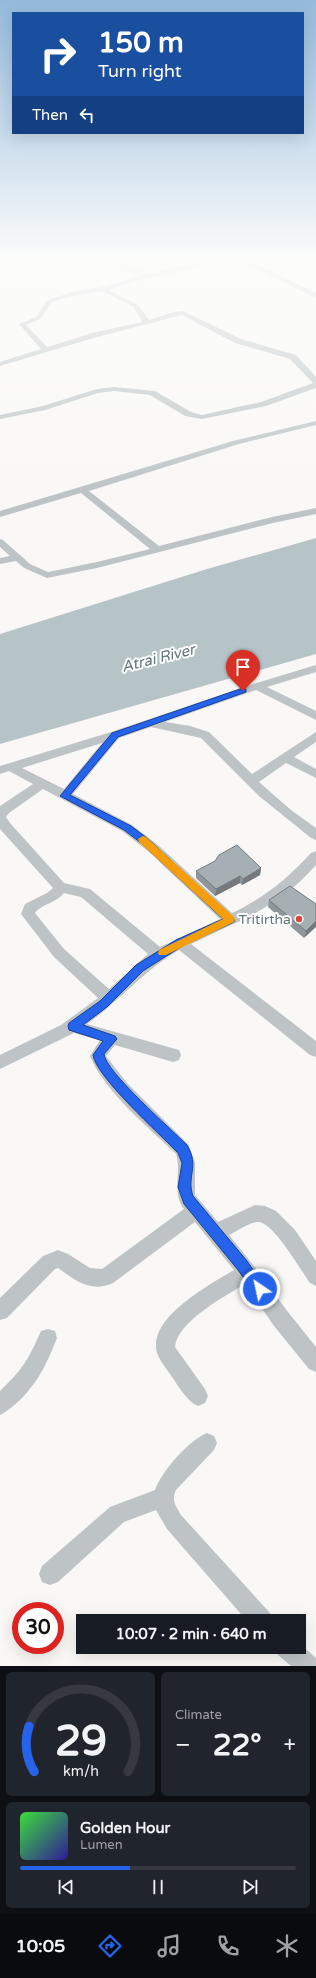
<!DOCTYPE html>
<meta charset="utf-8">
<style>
body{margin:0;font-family:"Varela Round",sans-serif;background:#20242c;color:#f1f3f6;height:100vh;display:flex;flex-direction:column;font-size:15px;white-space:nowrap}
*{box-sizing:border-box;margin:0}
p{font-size:13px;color:#9ea1a6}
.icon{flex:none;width:22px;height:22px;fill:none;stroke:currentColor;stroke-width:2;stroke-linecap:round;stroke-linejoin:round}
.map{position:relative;height:1666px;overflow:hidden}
.side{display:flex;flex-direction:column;gap:6px;padding:6px;background:#0d0f14;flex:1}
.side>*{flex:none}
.guide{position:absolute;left:12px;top:12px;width:292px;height:122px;border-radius:0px;box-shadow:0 4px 16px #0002;background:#1a4fa0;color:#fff;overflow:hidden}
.speed{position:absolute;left:12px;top:1602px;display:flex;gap:8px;font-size:20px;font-weight:700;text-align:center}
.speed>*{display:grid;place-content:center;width:52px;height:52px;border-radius:50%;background:#171b24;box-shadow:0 4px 16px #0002;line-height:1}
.speed .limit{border:6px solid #d22;background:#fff;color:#111}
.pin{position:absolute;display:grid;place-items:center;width:34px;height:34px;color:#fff;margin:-41px -17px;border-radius:50% 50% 50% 0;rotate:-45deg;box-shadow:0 0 4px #0007}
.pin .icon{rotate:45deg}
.me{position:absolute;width:44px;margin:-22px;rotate:326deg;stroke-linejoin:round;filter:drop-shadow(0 0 3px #0008)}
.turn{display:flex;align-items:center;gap:14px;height:84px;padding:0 20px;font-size:18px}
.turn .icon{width:52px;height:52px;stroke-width:2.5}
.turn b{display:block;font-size:28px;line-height:34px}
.then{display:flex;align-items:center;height:38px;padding:0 20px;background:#0003;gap:8px;font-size:15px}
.big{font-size:30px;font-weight:700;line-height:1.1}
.side .tile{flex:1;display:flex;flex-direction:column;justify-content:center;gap:6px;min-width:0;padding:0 14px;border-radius:6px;background:#20242c}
.side .dial{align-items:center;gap:0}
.dial svg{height:104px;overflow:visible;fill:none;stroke:#363941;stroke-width:7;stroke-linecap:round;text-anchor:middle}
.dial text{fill:#f1f3f6;stroke:none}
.song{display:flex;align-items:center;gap:12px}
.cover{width:48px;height:48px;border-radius:6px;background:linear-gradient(135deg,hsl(120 70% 55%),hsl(250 70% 35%))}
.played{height:4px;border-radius:2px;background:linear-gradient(90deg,#2563eb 40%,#363941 40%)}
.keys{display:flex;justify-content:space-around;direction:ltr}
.heat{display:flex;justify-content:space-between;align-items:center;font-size:22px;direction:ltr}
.side .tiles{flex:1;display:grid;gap:6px;grid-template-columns:1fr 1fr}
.tile:last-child{grid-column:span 2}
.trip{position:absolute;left:76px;top:1614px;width:230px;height:40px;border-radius:0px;background:#171b24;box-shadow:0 4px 16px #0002;font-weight:700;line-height:40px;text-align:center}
.tabs{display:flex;height:64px;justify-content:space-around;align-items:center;background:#090b0e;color:#9ea1a6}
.tabs .icon{width:28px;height:28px}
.tabs .active{color:#2563eb}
.tabs b{font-size:18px;color:#f1f3f6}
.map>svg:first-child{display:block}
.water{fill:#b7c4c7}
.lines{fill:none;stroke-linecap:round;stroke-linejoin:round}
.minor{fill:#bec4c6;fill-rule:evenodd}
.wall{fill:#8f969a}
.shaded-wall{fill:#747a7d}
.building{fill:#a6afb3;stroke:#747a7d}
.route{fill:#2563eb;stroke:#184099}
.slow{fill:#f59e0b}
.poi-dot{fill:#d4483b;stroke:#fff;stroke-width:1.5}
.labels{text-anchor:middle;stroke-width:4;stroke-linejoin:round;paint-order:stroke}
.poi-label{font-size:14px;fill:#66787f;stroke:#fff;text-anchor:end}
.water-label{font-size:15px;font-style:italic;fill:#617679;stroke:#fff}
</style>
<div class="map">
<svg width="316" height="1666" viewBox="0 0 316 1666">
<rect width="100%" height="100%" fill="#f9f8f7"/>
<path class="water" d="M316 538V654L0 744V634L207 569Z"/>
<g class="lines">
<path class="minor" d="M102 258H111L148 274 188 265 174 258C182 258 188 263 195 263 207 264 218 258 231 259 262 262 288 280 316 293V298L266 273 244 265 231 263H216L194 267 190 269 141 280 108 290 138 305 149 320 174 312 183 311 241 339 296 355 316 377V388L266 406 202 419 185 416 150 395 114 391 98 393 45 410 0 419V415L43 406 97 389 114 387 155 391 191 412 202 415 261 402 313 383 290 359 235 343 182 315 97 337 0 366V362L41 349 19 324 36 317 47 301 51 299 72 292 103 287 140 276ZM102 291 134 307 142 322 92 333 47 347 26 325 40 319 51 303 55 301 73 296Z
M316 421V425L239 444 89 491 159 546 272 517 316 508V514L273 523 97 568 47 578 24 568 16 561 0 564V558L10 556 0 547V539L3 540 30 564 48 572 97 562 150 549 81 493 0 517V511L233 441Z
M316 665V672L267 687 316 711V720L256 690 165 722 190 726 209 732 252 774 316 732V742L294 757 316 769V778L286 763 259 782 291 810 316 828V840L311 838 259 796 201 738 151 727 119 738 73 794 132 825 158 845 232 913C265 897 286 880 311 853L316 851V865C277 909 242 919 191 944L316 1041V1057L310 1055 179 950C144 970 120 1001 87 1024L179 1050 181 1055 179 1060 173 1062 115 1045 106 1056 127 1083 188 1144 195 1162V1195L218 1222 255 1205 265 1206 276 1211 295 1230 316 1261V1286L310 1283C301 1271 272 1219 257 1222 248 1223 237 1231 229 1235L254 1266 288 1312 316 1347V1372L309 1369 274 1326 245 1284C225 1296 177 1322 175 1347L205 1389 208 1396 205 1403 198 1406C186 1401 178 1385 170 1374 165 1367 156 1356 156 1347 154 1314 211 1284 234 1270L195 1222 113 1283C91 1293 76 1281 58 1268L55 1269 7 1318 0 1320V1298L43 1256 58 1250 68 1254 90 1268 102 1269 184 1209C171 1192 182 1172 176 1154 149 1128 104 1091 90 1056L100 1040 74 1033 0 1069V1055L61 1025 98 998 54 957 21 914 25 904 47 893 53 888 0 829V806L33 784 9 771 0 774V766L111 732 253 684ZM102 743 64 789 22 768ZM43 789 122 831 148 851 220 919 160 947 90 889 64 883 10 823 6 817 9 813ZM64 893 81 897 148 954 109 989 64 949 35 913C41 904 57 903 64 893Z
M48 1329 55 1331 57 1338C47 1363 39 1381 20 1400 13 1406 8 1411 0 1415V1391C23 1369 28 1360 41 1331Z
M207 1433 214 1436 217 1443 214 1450 176 1490C171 1500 176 1506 181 1515L270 1613 273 1621H247L167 1529 156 1510 124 1522 58 1582 50 1585 42 1582 39 1574 42 1566 110 1507 155 1490C162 1471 189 1440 207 1433Z
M299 1643 316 1658V1666H291L278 1655 275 1647H299Z"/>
</g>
<path class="wall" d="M261 868 260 875 242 885 240 883 215 896 196 878V871Z
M269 900 316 904 304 938 268 907Z"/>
<path class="shaded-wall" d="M261 868 260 875 242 885 243 879Z
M240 876V883L215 896 216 889Z
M316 921V927L304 938 306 931Z"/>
<path class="building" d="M237 845 261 868 243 879 240 876 216 889 196 871 215 861 219 855Z
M290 886 316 904V921L306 931 269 900Z"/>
<linearGradient id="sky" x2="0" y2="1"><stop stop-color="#94badb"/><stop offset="0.53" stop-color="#fcfcfb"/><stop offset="1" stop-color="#fcfcfb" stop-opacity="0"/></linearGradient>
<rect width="316" height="491" fill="url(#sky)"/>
<path class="route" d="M243 688 246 689V692L118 737 70 795 131 826 147 838 235 920 234 922 184 945 157 962 143 971 107 1007 83 1025 115 1036 117 1039 104 1054C105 1071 172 1130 187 1145 200 1167 186 1176 193 1196L247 1261 266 1289 264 1294 260 1295 255 1294 238 1270 184 1204 178 1187 182 1163 178 1153C160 1134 96 1077 93 1055L103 1041 69 1030 68 1026 69 1023 100 1001 136 965 176 940 223 919 141 843 124 830 60 796 112 733Z"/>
<path class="slow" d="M143 836 146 837 234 917 235 920 234 922 166 955H159L158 953 159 950 223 919 139 842 138 839Z"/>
<circle class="poi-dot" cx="299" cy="919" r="4"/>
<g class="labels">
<g class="poi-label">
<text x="291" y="924">Tritirtha</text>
</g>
<g class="water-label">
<text transform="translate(158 658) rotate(-14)" y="5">Atrai River</text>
</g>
</g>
</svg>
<div class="speed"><div class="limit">30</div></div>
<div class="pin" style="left:243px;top:691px;background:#d93025"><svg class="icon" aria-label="arrive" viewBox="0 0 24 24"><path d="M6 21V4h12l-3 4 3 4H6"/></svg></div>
<svg class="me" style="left:260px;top:1289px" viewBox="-20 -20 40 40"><circle r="17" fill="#2563eb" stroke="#fff" stroke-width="3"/><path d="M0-11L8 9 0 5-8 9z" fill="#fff"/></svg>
<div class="trip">10:07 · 2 min · 640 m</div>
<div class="guide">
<div class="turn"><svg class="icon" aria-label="right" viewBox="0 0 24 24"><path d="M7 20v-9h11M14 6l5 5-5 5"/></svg><div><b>150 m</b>Turn right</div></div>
<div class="then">Then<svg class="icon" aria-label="left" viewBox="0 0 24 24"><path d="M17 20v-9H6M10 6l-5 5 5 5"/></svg></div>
</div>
</div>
<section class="side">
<div class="tiles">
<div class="tile dial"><svg viewBox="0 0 100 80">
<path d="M14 69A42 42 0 1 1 86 69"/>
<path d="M14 69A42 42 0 0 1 10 34" stroke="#2563eb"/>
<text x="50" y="56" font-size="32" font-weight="700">29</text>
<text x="50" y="72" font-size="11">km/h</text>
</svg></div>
<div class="tile"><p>Climate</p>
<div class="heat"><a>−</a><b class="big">22°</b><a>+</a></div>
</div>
<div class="tile">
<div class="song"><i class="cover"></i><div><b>Golden Hour</b><p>Lumen</p></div></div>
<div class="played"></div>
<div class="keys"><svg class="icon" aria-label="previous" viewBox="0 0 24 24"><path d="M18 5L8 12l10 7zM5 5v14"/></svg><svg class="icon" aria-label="pause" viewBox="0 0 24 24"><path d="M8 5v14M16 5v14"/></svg><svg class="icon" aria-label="next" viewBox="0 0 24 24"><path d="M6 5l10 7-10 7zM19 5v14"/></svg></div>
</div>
</div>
</section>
<nav class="tabs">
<b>10:05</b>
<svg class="icon active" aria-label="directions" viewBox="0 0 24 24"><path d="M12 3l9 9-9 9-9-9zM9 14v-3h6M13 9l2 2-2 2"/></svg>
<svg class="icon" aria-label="music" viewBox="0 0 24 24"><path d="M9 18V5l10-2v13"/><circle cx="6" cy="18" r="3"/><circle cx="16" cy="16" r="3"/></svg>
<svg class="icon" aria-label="phone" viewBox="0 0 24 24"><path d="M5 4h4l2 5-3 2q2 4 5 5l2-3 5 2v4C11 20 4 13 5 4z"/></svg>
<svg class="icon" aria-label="climate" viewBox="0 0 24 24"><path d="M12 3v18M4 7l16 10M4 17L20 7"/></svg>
</nav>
